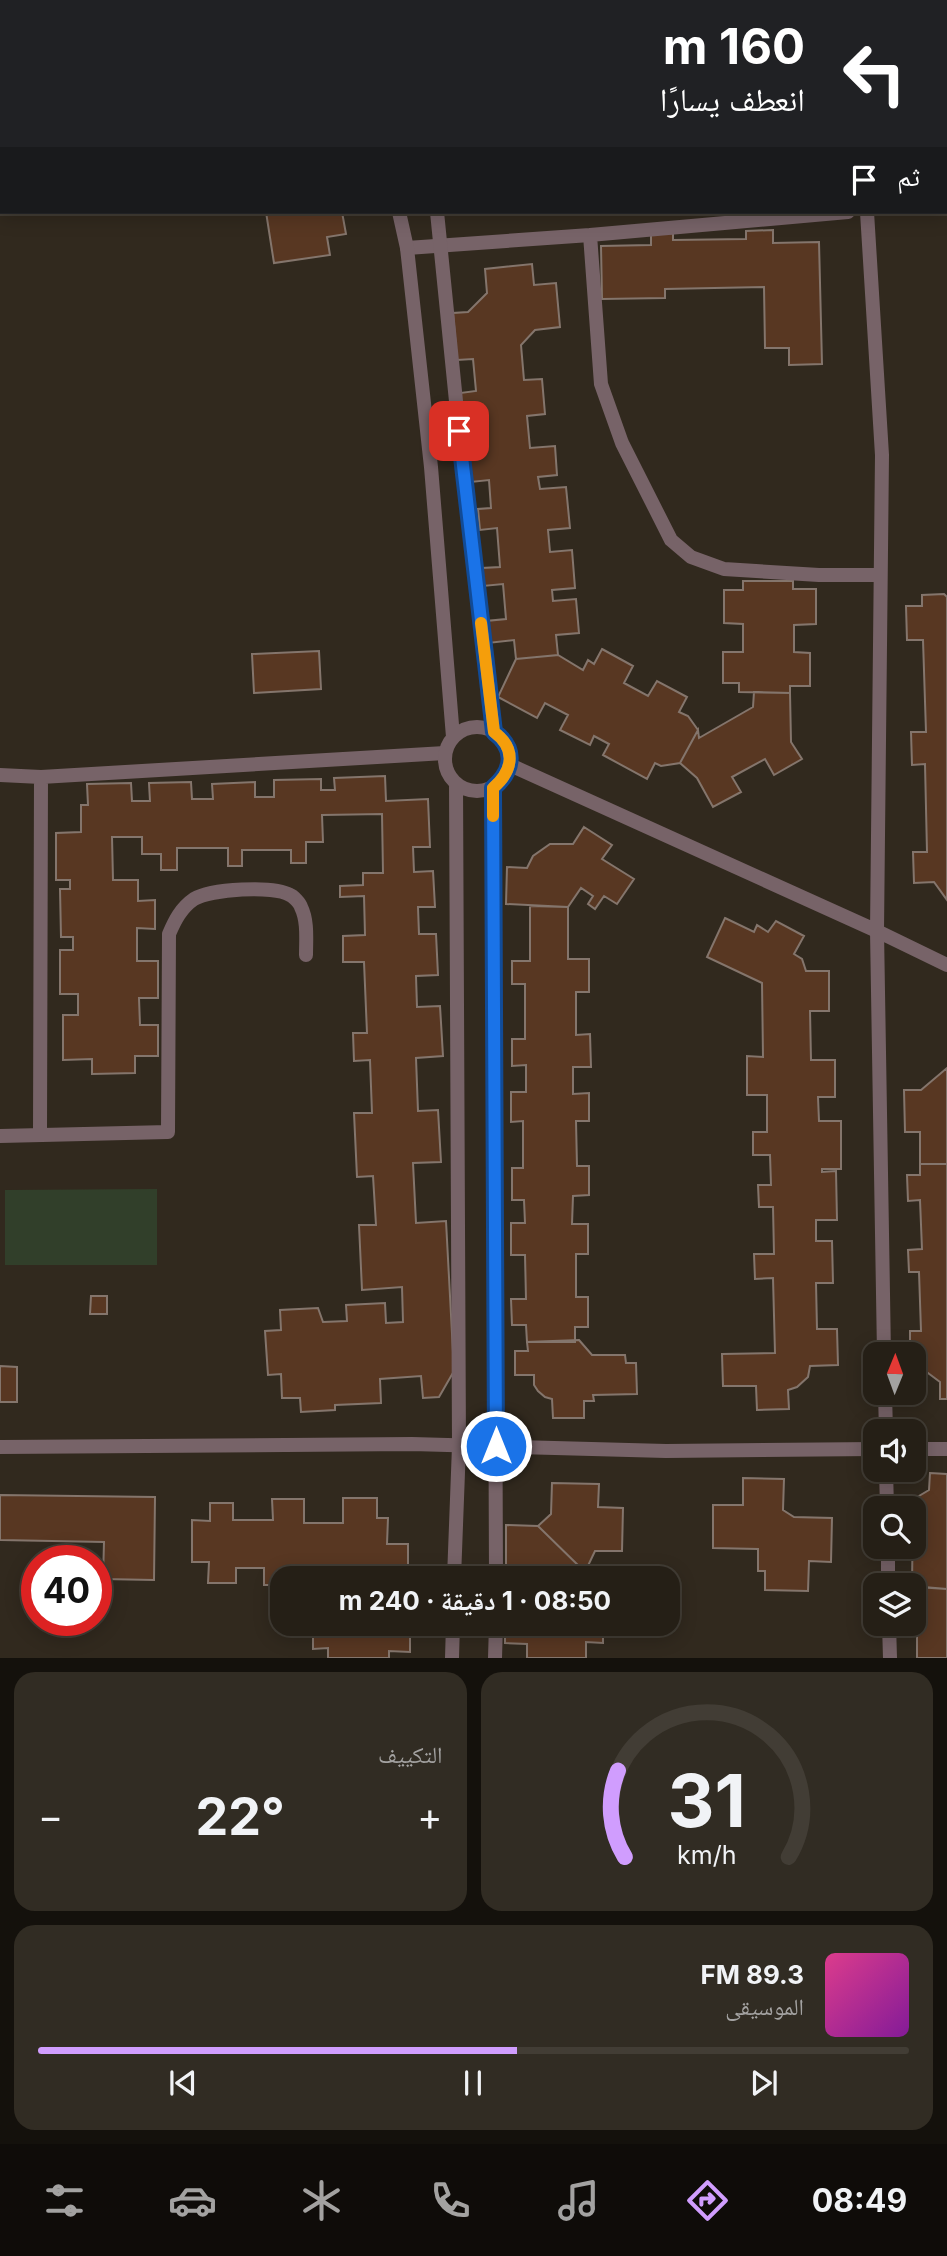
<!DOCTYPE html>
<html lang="ar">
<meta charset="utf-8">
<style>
body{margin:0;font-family:Inter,"Noto Naskh Arabic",sans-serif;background:#312c23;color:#f1f3f6;direction:rtl;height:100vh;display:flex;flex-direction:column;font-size:26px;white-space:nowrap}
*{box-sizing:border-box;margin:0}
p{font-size:23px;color:#a3a2a1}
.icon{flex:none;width:38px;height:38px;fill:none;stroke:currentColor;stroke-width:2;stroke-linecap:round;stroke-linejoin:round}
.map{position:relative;height:1658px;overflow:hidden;direction:ltr}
.details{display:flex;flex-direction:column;gap:14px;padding:14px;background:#14110c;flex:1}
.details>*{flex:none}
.hud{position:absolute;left:0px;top:0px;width:948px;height:214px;box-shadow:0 4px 18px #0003,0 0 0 2px #423d35;direction:rtl;background:#202124;color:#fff;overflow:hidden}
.needle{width:46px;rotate:1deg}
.buttons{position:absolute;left:863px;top:1342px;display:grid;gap:14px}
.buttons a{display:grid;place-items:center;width:63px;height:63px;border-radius:14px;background:#251f16;box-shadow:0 4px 18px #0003,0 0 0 2px #423d35;font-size:35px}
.speed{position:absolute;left:21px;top:1545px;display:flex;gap:14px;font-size:35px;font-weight:700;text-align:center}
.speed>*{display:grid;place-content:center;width:91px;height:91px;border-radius:50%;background:#251f16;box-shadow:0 4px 18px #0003,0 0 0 2px #423d35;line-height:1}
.speed .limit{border:10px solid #d22;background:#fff;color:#111}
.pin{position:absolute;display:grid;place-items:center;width:60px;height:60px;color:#fff;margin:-30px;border-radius:14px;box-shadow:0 4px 10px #0006}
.me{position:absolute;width:77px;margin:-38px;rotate:0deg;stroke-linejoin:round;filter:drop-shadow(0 0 5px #0008)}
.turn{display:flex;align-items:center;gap:24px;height:147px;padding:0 28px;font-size:32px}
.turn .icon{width:91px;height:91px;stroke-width:2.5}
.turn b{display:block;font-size:49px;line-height:60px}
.then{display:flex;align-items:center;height:66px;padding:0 28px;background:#0003;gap:14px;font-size:26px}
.big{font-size:52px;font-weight:700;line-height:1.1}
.details .widget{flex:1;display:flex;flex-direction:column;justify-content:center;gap:10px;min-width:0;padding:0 24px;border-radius:21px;background:#312c23}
.details .dial{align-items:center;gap:0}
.dial svg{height:182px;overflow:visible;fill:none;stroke:#423d35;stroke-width:7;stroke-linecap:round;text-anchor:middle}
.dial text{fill:#f1f3f6;stroke:none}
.song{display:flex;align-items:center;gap:21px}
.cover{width:84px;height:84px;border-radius:10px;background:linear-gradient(135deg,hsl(330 70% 55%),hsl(290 70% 35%))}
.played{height:7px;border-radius:4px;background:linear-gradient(90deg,#d09dfe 55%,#423d35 55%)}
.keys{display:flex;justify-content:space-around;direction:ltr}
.heat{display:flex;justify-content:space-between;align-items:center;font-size:38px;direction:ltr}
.details .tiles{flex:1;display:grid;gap:14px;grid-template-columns:1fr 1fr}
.widget:last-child{grid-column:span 2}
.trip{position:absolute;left:270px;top:1566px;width:410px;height:70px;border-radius:21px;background:#251f16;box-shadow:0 4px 18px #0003,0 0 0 2px #423d35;font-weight:700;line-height:70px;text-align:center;direction:rtl}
.dock{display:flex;height:112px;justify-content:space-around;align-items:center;background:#0f0c09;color:#a3a2a1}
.dock .icon{width:49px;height:49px}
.dock .current{color:#d09dfe}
.dock b{font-size:32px;color:#f1f3f6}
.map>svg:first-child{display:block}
.green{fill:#313f2a}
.building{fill:#583722;stroke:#84756c;stroke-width:2}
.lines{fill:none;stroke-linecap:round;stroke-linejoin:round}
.minor{stroke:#776368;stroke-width:14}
.tertiary{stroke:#776368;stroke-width:14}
.route-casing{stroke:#114b97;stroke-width:18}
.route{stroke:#1a73e8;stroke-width:12}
.slow{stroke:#f59e0b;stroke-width:12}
</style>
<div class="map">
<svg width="947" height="1658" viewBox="0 0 947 1658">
<rect width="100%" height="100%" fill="#31291e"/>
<path class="green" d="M157 1189V1265H5V1190Z"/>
<path class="building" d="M266 212H342L346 234 327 237 330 255 274 263Z
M773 230V243L819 242 822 364 789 365V348H765L764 287 665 289V298L602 299 601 246 651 245V234L673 233V240L746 239V231Z
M532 264 534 285 556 283 560 327 535 330 521 345 524 380 542 379 545 414 527 416 530 448 555 446 557 475 538 477 540 489 566 487 570 528 548 530 550 552 572 550 575 588 552 590 553 601 576 599 579 633 556 635 558 655 516 659 514 640 488 643 486 621 506 619 503 584 483 586 482 568 500 567 497 528 480 530 478 509 491 508 489 480 471 482 469 458 483 456 480 424 463 426 460 393 476 391 473 359 457 360 453 313 468 312 487 293 485 269Z
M743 581H793V589H816V624L794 625V652L810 653V686H790V693L739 692V683H723V652H743V624L724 623V590H743Z
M944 594 947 597V900L934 882 914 883 913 852H927L925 764 912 765 911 732H926L923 640H907L906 606H922V595Z
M602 649 633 666 624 683 648 696 657 681 687 697 679 712 688 716 698 730 680 763 661 766 655 763 647 779 603 755 609 744 594 736 590 745 560 730 568 715 545 703 537 718 498 697 516 659 558 655 583 670 588 660 594 664Z
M319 651 321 689 254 693 252 654Z
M754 692 790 693 791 742 802 759 774 775 765 759 732 777 741 792 713 807 697 778 680 763 698 730 699 738 753 707Z
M385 776 386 801 428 799 430 847H413L414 872 433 871 435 907H418L419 934H436L438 975 416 976 417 1007 440 1006 443 1056 416 1058 418 1111 438 1110 441 1162 413 1163 416 1223 446 1221 454 1371 439 1397 423 1398 421 1376 380 1379 381 1403 335 1405V1410L301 1412 300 1398H282L281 1374 268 1375 265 1331 281 1330 280 1310 318 1308 323 1322 347 1321 346 1305 385 1303 386 1323 403 1322 402 1287 362 1290 359 1225H376L373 1176 357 1177 354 1113H372L370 1060 354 1061 353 1033H367L364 962H343V936L365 935 364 896 340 897V886L363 885V873H383L382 814 322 815 323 842H306V863H291V850H242V866H228V848H177V870H161V854H142V837H112L113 880H138V901L155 900V929L137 928V961H158V998H139L140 1025H158V1056H135V1073L92 1074V1059L63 1060V1015H78V994H60V950H73V937H61L60 889H70V880H56V833L81 832V805H88L87 784 131 783 132 801H150L149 783 191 782 192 799H213L212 784 255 782V797H274V780L321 779V790H335L334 778Z
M584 827 612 845 602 859 634 879 617 904 604 896 595 909 588 904 593 896 581 888 568 907 506 904 507 867 527 868 533 856 550 844H573Z
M530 906 568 907V959H589V992H576V1035L590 1034 591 1067H573V1094L589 1093V1121H576L577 1166H589V1195L573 1196 572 1224H588V1254H576V1297H588V1327H575V1342H527L526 1325H512L511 1299H526L525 1255H511V1223H525L524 1200H512V1168H523V1121L511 1122V1092H526V1065L512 1066V1039H525V984H512V961H530Z
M725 918 754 932 757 925 768 932 776 921 804 936 794 954 802 959 806 971H829V1011H810L811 1060H835V1097H818L819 1121H841V1169H822V1172L836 1171 837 1220H816V1241H832L833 1283H816L817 1329H837L838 1365 810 1366 808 1377 797 1387 788 1390 789 1409 757 1410 756 1386H723L722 1354 775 1353 773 1278 755 1279 754 1254H774L773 1207H759L758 1185H771L770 1155H753V1132H767V1095H747V1056L763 1057 762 983 707 957Z
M947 1068V1164H920V1132H905L904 1090H921Z
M920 1164H947V1399H940V1382L924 1370V1356L910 1354V1331H921L919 1272H909L908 1250 922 1249 920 1200 908 1201 907 1175H920Z
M91 1296H107V1314H90Z
M579 1340 592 1355H625L626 1363H636L637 1394 593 1395 594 1401H584V1418H553L552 1399 545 1397 538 1391 534 1385V1375H515V1351H528L527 1342Z
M0 1366 17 1367V1402H0Z
M930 1473 947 1474V1589L912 1586 913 1503 919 1496 929 1490Z
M743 1478 784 1479 783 1510 794 1517 832 1518 831 1562 809 1561 808 1591 765 1590V1571H758V1549L713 1548V1505H743Z
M552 1483 599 1484 598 1507 623 1508 622 1551H595L585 1572 538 1526 551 1514Z
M0 1495 155 1497 154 1580 103 1579 104 1542 0 1540Z
M343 1498H377V1518H388L387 1544H408V1578H329V1571H297L299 1578H282V1585H264V1568H236V1583H208L209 1562H192V1520L210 1521V1503H233V1520H273L272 1499H304V1523H343Z
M506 1525 538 1526 585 1572V1578H530V1569H506Z
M916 1587 947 1589V1658H917V1626H906V1624H914V1596H916Z
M313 1624H410V1652L389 1651V1658H328V1648L313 1649Z
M505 1624H603V1643L586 1642V1658H527V1644L505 1643Z"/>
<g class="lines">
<path class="minor" d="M172 0 174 2
M638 0 668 2
M0 150 2 149
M867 212 882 455 877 931 884 1354
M590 235 601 384 622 443 671 540 691 557 724 569 819 575H880
M407 248 590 235 848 212
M510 765 877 931 947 965
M0 775 41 777 445 753
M40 1135 41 777
M0 1136 168 1132 169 934C175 920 181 908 194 899 210 889 274 885 290 895 293 896 300 903 301 907 308 921 306 940 306 955
M885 1393 886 1432
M0 1447 412 1444 666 1451 875 1449
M914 1449H947
M886 1470 887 1508
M888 1547V1586
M889 1624 890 1658"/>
<path class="tertiary" d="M372 0V2
M408 0V2
M399 212 407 248 431 467 453 737
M437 212 459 431 494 731
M445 759a32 32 0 1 1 64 0a32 32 0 1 1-64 0Z
M493 788 496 1578
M454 1578 459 1446 456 783
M452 1658 453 1624
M495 1658 496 1624"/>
</g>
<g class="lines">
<defs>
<path id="route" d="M459 431 494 732C517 749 513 771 493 788L496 1446"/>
</defs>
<use href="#route" class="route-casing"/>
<use href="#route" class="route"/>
<path class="slow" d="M481 623 494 732C517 749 513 771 493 788V816"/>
</g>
</svg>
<div class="buttons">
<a><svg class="needle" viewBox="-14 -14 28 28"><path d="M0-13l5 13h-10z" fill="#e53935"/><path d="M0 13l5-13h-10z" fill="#a3a2a1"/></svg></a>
<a><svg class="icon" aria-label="sound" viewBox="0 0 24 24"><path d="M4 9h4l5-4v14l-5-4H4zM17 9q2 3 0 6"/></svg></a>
<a><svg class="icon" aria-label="search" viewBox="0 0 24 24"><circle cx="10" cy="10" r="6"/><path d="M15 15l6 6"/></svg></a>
<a><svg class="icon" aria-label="layers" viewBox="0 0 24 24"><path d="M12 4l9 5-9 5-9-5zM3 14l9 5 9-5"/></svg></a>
</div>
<div class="speed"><div class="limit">40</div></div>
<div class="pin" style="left:459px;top:431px;background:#d93025"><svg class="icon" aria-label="arrive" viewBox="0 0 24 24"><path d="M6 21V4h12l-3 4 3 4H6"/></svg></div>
<svg class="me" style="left:496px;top:1446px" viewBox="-20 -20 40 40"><circle r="17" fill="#1a73e8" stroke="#fff" stroke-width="3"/><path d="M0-11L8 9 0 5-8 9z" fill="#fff"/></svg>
<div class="trip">08:50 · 1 دقيقة · 240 m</div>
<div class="hud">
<div class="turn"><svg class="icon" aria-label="left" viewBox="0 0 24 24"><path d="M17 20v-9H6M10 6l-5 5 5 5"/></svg><div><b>160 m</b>انعطف يسارًا</div></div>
<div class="then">ثم<svg class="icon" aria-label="arrive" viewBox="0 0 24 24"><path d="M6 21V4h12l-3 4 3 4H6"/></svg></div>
</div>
</div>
<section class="details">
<div class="tiles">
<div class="widget dial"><svg viewBox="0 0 100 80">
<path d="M14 69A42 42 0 1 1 86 69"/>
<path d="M14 69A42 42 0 0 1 11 31" stroke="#d09dfe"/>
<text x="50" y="56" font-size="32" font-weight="700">31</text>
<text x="50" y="72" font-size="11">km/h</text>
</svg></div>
<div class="widget"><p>التكييف</p>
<div class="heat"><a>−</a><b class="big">22°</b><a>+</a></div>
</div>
<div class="widget">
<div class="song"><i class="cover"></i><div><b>89.3 FM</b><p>الموسيقى</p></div></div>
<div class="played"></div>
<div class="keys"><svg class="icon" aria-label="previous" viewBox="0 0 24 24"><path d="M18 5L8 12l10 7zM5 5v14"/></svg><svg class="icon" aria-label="pause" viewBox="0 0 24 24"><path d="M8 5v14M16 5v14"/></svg><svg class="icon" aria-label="next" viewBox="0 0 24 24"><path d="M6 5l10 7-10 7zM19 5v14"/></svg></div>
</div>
</div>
</section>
<nav class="dock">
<b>08:49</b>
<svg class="icon current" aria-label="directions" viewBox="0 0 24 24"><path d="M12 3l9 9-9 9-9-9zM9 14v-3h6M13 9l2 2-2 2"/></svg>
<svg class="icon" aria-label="music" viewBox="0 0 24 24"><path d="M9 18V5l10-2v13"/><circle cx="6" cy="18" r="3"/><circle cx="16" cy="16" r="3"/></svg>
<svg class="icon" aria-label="phone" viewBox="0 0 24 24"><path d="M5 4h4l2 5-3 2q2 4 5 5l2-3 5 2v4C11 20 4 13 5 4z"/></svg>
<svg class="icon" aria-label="climate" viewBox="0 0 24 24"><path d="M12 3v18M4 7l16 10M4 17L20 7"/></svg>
<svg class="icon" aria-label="car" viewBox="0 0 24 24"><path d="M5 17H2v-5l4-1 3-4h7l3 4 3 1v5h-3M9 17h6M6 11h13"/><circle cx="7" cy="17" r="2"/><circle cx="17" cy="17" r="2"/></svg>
<svg class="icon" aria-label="filters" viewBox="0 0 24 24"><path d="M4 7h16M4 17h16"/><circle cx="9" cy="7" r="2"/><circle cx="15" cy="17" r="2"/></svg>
</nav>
